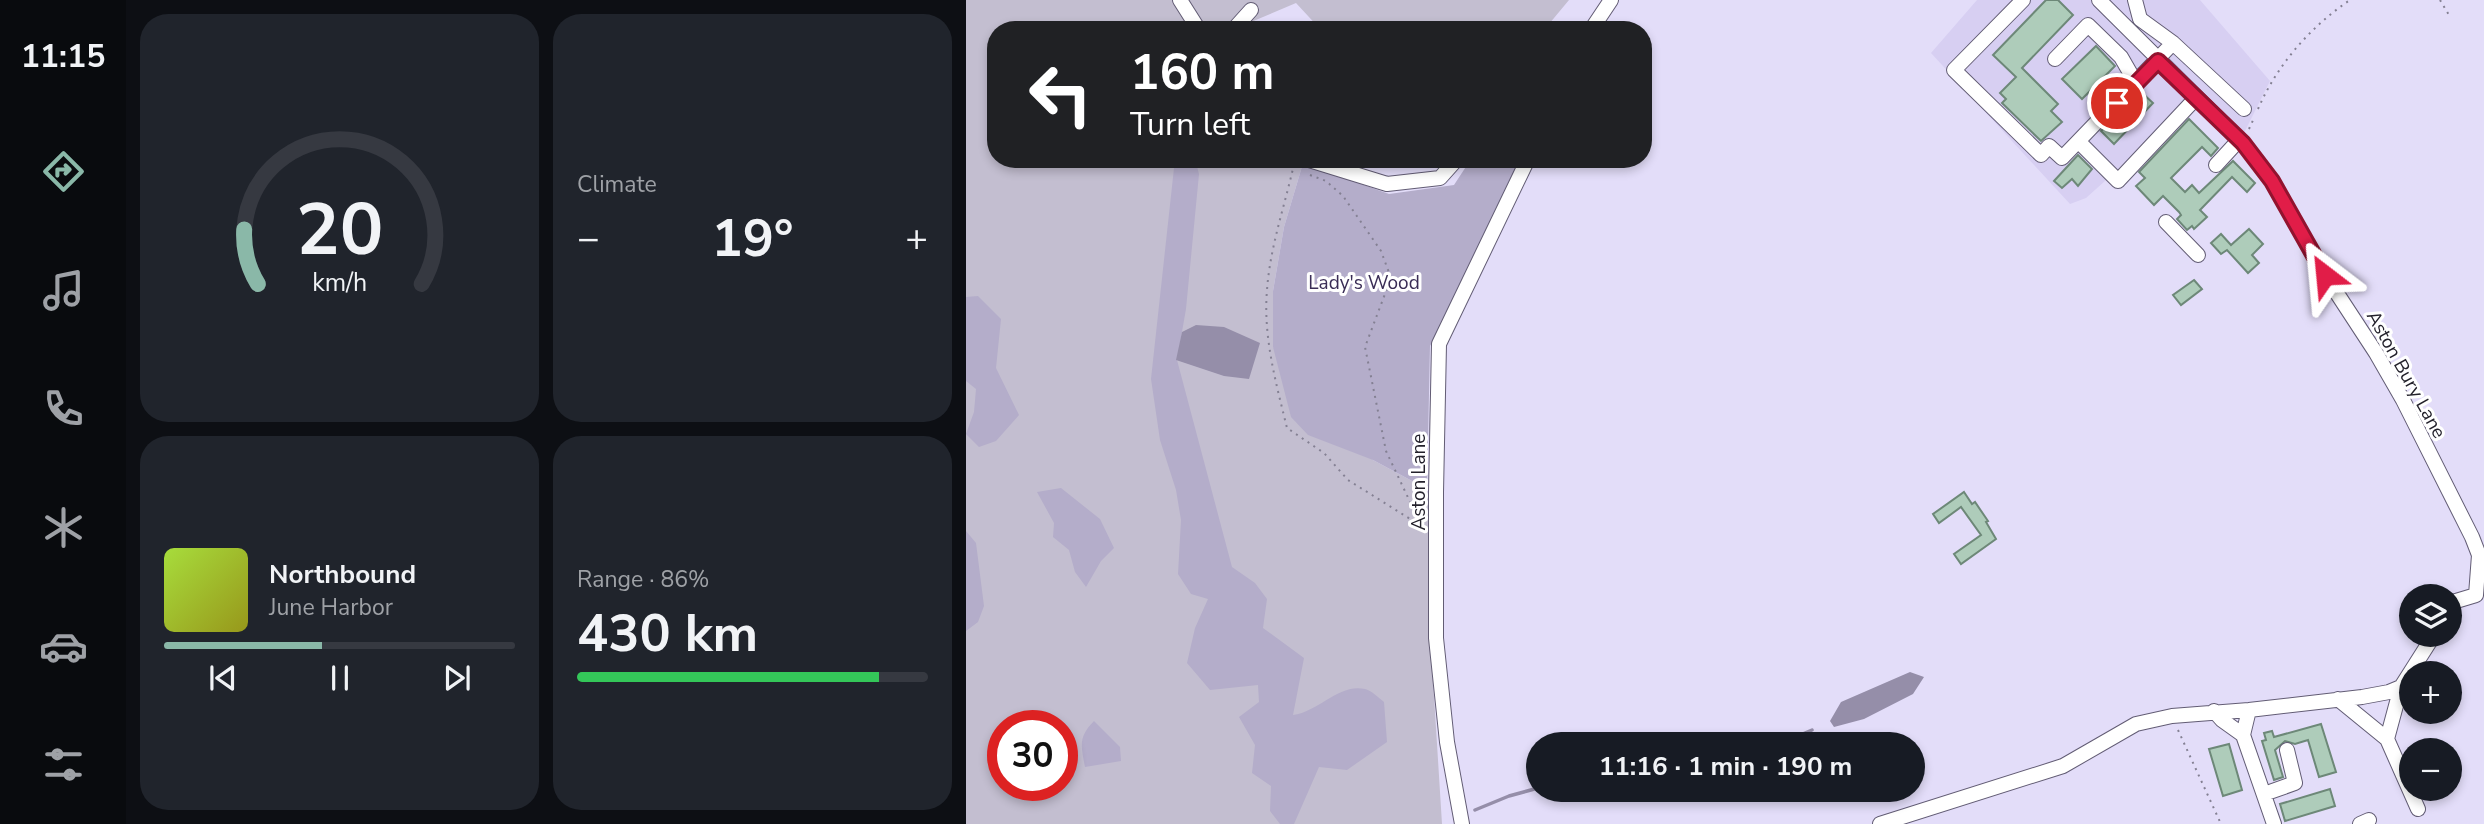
<!DOCTYPE html>
<meta charset="utf-8">
<style>
body{margin:0;font-family:"Nunito Sans",sans-serif;background:#20242c;color:#f1f3f6;height:100vh;display:flex;flex-direction:column;font-size:26px;white-space:nowrap}
*{box-sizing:border-box;margin:0}
p{font-size:23px;color:#9ea1a6}
.icon{flex:none;width:38px;height:38px;fill:none;stroke:currentColor;stroke-width:2;stroke-linecap:round;stroke-linejoin:round}
.map{position:relative;flex:1;overflow:hidden}
.details{display:flex;flex-direction:column;gap:14px;padding:14px;background:#0d0f14;width:840px}
.details>*{flex:none}
.guide{position:absolute;left:21px;top:21px;width:665px;height:147px;border-radius:28px;box-shadow:0 4px 10px #0003;background:#202124;color:#fff;overflow:hidden}
.controls{position:absolute;left:1433px;top:584px;display:grid;gap:14px}
.controls a{display:grid;place-items:center;width:63px;height:63px;border-radius:50%;background:#171b24;box-shadow:0 4px 10px #0003;font-size:35px}
.speed{position:absolute;left:21px;top:710px;display:flex;gap:14px;font-size:35px;font-weight:700;text-align:center}
.speed>*{display:grid;place-content:center;width:91px;height:91px;border-radius:50%;background:#171b24;box-shadow:0 4px 10px #0003;line-height:1}
.speed .limit{border:10px solid #d22;background:#fff;color:#111}
.pin{position:absolute;display:grid;place-items:center;width:60px;height:60px;color:#fff;margin:-30px;border:4px solid #fff;border-radius:50%;box-shadow:0 2px 7px #0007}
.me{position:absolute;width:77px;margin:-38px;rotate:331deg;stroke-linejoin:round;filter:drop-shadow(0 0 5px #0008)}
.turn{display:flex;align-items:center;gap:24px;height:147px;padding:0 28px;font-size:32px}
.turn .icon{width:91px;height:91px;stroke-width:2.5}
.turn b{display:block;font-size:49px;line-height:60px}
.big{font-size:52px;font-weight:700;line-height:1.1}
.details .widget{flex:1;display:flex;flex-direction:column;justify-content:center;gap:10px;min-width:0;padding:0 24px;border-radius:28px;background:#20242c}
.details .dial{align-items:center;gap:0}
.dial svg{height:182px;overflow:visible;fill:none;stroke:#363941;stroke-width:7;stroke-linecap:round;text-anchor:middle}
.dial text{fill:#f1f3f6;stroke:none}
.song{display:flex;align-items:center;gap:21px}
.cover{width:84px;height:84px;border-radius:10px;background:linear-gradient(135deg,hsl(80 70% 55%),hsl(60 70% 35%))}
.played{height:7px;border-radius:4px;background:linear-gradient(90deg,#8ab8a8 45%,#363941 45%)}
.keys{display:flex;justify-content:space-around;direction:ltr}
.heat{display:flex;justify-content:space-between;align-items:center;font-size:38px;direction:ltr}
.charge{height:10px;border-radius:5px;background:linear-gradient(90deg,#34c759 86%,#363941 0)}
.details .tiles{flex:1;display:grid;gap:14px;grid-template-columns:repeat(2,1fr)}
.trip{position:absolute;left:560px;top:732px;width:399px;height:70px;border-radius:35px;background:#171b24;box-shadow:0 4px 10px #0003;font-weight:700;line-height:70px;text-align:center}
main{display:flex;flex:1;min-height:0}
.menu{display:flex;flex-direction:column;width:126px;justify-content:space-around;align-items:center;background:#090b0e;color:#9ea1a6}
.menu .icon{width:49px;height:49px}
.menu .on{color:#8ab8a8}
.menu b{font-size:32px;color:#f1f3f6}
.map>svg:first-child{display:block}
.built{fill:#d7cff2}
.green{fill:#c3bed0;fill-rule:evenodd}
.forest{fill:#b4adca}
.water{fill:#958ea9}
.lines{fill:none;stroke-linecap:round;stroke-linejoin:round}
.stream{stroke:#958ea9;stroke-width:3.5}
.building{fill:#aeccba;stroke:#6d8878;stroke-width:2}
.minor-casing{stroke:#625c74;stroke-width:16}
.path{stroke:#848093;stroke-width:2;stroke-dasharray:2 5;stroke-linecap:butt}
.minor{stroke:#fff;stroke-width:14}
.route-casing{stroke:#92132f;stroke-width:18}
.route{stroke:#e11d48;stroke-width:12}
.labels{text-anchor:middle;stroke-width:6;stroke-linejoin:round;paint-order:stroke}
.park-label{font-size:19px;fill:#3a2d56;stroke:#fff}
.street-label{font-size:19px;fill:#23212b;stroke:#fff}
</style>
<main>
<nav class="menu">
<b>11:15</b>
<svg class="icon on" aria-label="directions" viewBox="0 0 24 24"><path d="M12 3l9 9-9 9-9-9zM9 14v-3h6M13 9l2 2-2 2"/></svg>
<svg class="icon" aria-label="music" viewBox="0 0 24 24"><path d="M9 18V5l10-2v13"/><circle cx="6" cy="18" r="3"/><circle cx="16" cy="16" r="3"/></svg>
<svg class="icon" aria-label="phone" viewBox="0 0 24 24"><path d="M5 4h4l2 5-3 2q2 4 5 5l2-3 5 2v4C11 20 4 13 5 4z"/></svg>
<svg class="icon" aria-label="climate" viewBox="0 0 24 24"><path d="M12 3v18M4 7l16 10M4 17L20 7"/></svg>
<svg class="icon" aria-label="car" viewBox="0 0 24 24"><path d="M5 17H2v-5l4-1 3-4h7l3 4 3 1v5h-3M9 17h6M6 11h13"/><circle cx="7" cy="17" r="2"/><circle cx="17" cy="17" r="2"/></svg>
<svg class="icon" aria-label="filters" viewBox="0 0 24 24"><path d="M4 7h16M4 17h16"/><circle cx="9" cy="7" r="2"/><circle cx="15" cy="17" r="2"/></svg>
</nav>
<section class="details">
<div class="tiles">
<div class="widget dial"><svg viewBox="0 0 100 80">
<path d="M14 69A42 42 0 1 1 86 69"/>
<path d="M14 69A42 42 0 0 1 8 45" stroke="#8ab8a8"/>
<text x="50" y="56" font-size="32" font-weight="700">20</text>
<text x="50" y="72" font-size="11">km/h</text>
</svg></div>
<div class="widget"><p>Climate</p>
<div class="heat"><a>−</a><b class="big">19°</b><a>+</a></div>
</div>
<div class="widget">
<div class="song"><i class="cover"></i><div><b>Northbound</b><p>June Harbor</p></div></div>
<div class="played"></div>
<div class="keys"><svg class="icon" aria-label="previous" viewBox="0 0 24 24"><path d="M18 5L8 12l10 7zM5 5v14"/></svg><svg class="icon" aria-label="pause" viewBox="0 0 24 24"><path d="M8 5v14M16 5v14"/></svg><svg class="icon" aria-label="next" viewBox="0 0 24 24"><path d="M6 5l10 7-10 7zM19 5v14"/></svg></div>
</div>
<div class="widget"><p>Range · 86%</p><b class="big">430 km</b><div class="charge"></div></div>
</div>
</section>
<div class="map">
<svg width="1518" height="824" viewBox="0 0 1518 824">
<rect width="100%" height="100%" fill="#e3ddf9"/>
<path class="built" d="M1011 0H1234L1304 81 1273 143 1227 102 1120 198 1104 204 965 53Z"/>
<path class="green" d="M0 0H603L578 30H355L330 3 285 22 278 30H30V159H331L337 163 318 227 307 291V347L407 460 461 489 466 530 463 616 476 824H0ZM37 726H96V786H37Z"/>
<path class="forest" d="M209 159H229L233 174 220 309 211 360 266 567 289 583 301 599 297 628 338 658 327 715C354 711 373 683 399 689 405 690 413 698 418 702L421 742 381 770 353 767 328 824H314L304 811 305 786 286 773 289 745 273 717 293 702 292 685 244 690 221 663 229 628 242 599 225 594 212 574 215 520 210 490 194 440 185 379Z
M505 159H559L513 257 464 346 461 489 407 460 342 435 325 417 307 347V291L318 227 337 163 423 194 488 185Z
M12 296 35 319 30 368 53 415 30 441 13 447 0 434 8 412 10 389 0 381V297Z
M95 488 134 519 148 548 135 561 120 587 109 572 103 550 87 537 88 523 71 492Z
M0 531 10 543 18 606 12 622 0 631Z
M128 721 154 747 155 761 119 767C115 746 112 737 128 721Z"/>
<path class="water" d="M230 325 258 327 294 343 283 379 258 376 210 360 216 332Z
M944 672 958 677 947 694 898 719 868 727 864 721 875 702Z"/>
<g class="lines">
<path class="stream" d="M726 744 740 738 765 744
M813 744 846 730
M509 810 543 796 572 788"/>
</g>
<path class="building" d="M1080 0H1092L1107 15 1056 68 1092 104 1085 111 1096 122 1075 141 1036 103 1040 99 1034 93 1050 77 1027 55Z
M1130 46 1149 66 1116 99 1096 79Z
M1175 92 1187 103 1148 144 1135 131Z
M1223 119 1252 148 1245 156 1236 147 1205 178 1219 192 1226 185 1233 193 1267 161 1289 183 1281 192 1266 177 1234 210 1241 217 1228 229 1226 226 1221 230 1211 219 1215 215 1213 212 1197 196 1188 205 1170 186 1179 178 1173 172Z
M1112 155 1126 169 1112 186 1106 179 1096 188 1088 181Z
M1283 229 1297 244 1286 255 1293 263 1282 273 1261 250 1255 254 1245 243 1255 234 1265 245Z
M1228 280 1236 289 1215 305 1207 295Z
M998 492 1006 504 1009 502 1022 521 1020 522 1030 539 995 564 988 554 1015 535 995 507 973 523 967 514Z
M1355 724 1370 772 1353 777 1342 740 1329 744 1319 741 1309 750 1317 777 1308 780 1296 741 1300 740 1298 733 1306 731 1308 737Z
M1263 744 1276 790 1257 796 1243 749Z
M1364 789 1369 806 1319 821 1314 804Z"/>
<g class="lines">
<defs>
<path id="minor" d="M214 0 233 30
M1057 0 988 70 1075 155 1083 146 1096 158 1207 43
M1133 0 1277 143 1306 181 1359 275 1410 353 1437 400 1506 537 1513 555 1510 595
M1169 0 1174 19 1207 43 1278 109
M267 30 285 10
M625 30 645 0
M1089 59 1122 25 1155 57 1170 83
M1113 142 1152 181 1230 98
M340 159 421 184 474 178 491 159
M1250 165 1273 140
M1200 222 1232 255
M1484 610 1490 601 1510 595
M1372 699 1421 739 1452 809
M1248 711 1256 720 1277 735 1283 710
M1277 735 1308 824
M1421 739 1435 687 1468 635
M1298 794 1329 783 1321 750
M496 824 481 742 470 638V492L473 344 562 159
M914 824 1097 766 1170 724 1206 716 1283 710 1396 697 1423 692 1435 687
M1394 824 1403 820"/>
</defs>
<use href="#minor" class="minor-casing"/>
<path class="path" d="M1474 0 1483 15
M1292 109C1311 65 1344 27 1384 0
M1283 129 1288 118
M328 164C319 205 304 247 301 290 297 337 310 383 321 428L358 453 382 480 457 527
M344 175 360 181 377 196 415 251 425 278 399 347 420 451 455 525
M1212 730 1255 824"/>
<use href="#minor" class="minor"/>
</g>
<g class="lines">
<defs>
<path id="route" d="M1151 103 1192 61 1277 143 1306 181 1359 275"/>
</defs>
<use href="#route" class="route-casing"/>
<use href="#route" class="route"/>
</g>
<g class="labels">
<g class="park-label">
<text x="398" y="289">Lady's Wood</text>
</g>
<g class="street-label">
<text transform="translate(1441 374) rotate(61)" y="7">Aston Bury Lane</text>
<text transform="translate(452 482) rotate(-90)" y="7">Aston Lane</text>
</g>
</g>
</svg>
<div class="controls">
<a><svg class="icon" aria-label="layers" viewBox="0 0 24 24"><path d="M12 4l9 5-9 5-9-5zM3 14l9 5 9-5"/></svg></a>
<a>+</a>
<a>−</a>
</div>
<div class="speed"><div class="limit">30</div></div>
<div class="pin" style="left:1151px;top:103px;background:#d93025"><svg class="icon" aria-label="arrive" viewBox="0 0 24 24"><path d="M6 21V4h12l-3 4 3 4H6"/></svg></div>
<svg class="me" style="left:1359px;top:275px" viewBox="-20 -20 40 40"><path d="M0-17L14 15 0 8-14 15z" fill="#e11d48" stroke="#fff" stroke-width="4"/></svg>
<div class="trip">11:16 · 1 min · 190 m</div>
<div class="guide">
<div class="turn"><svg class="icon" aria-label="left" viewBox="0 0 24 24"><path d="M17 20v-9H6M10 6l-5 5 5 5"/></svg><div><b>160 m</b>Turn left</div></div>
</div>
</div>
</main>
